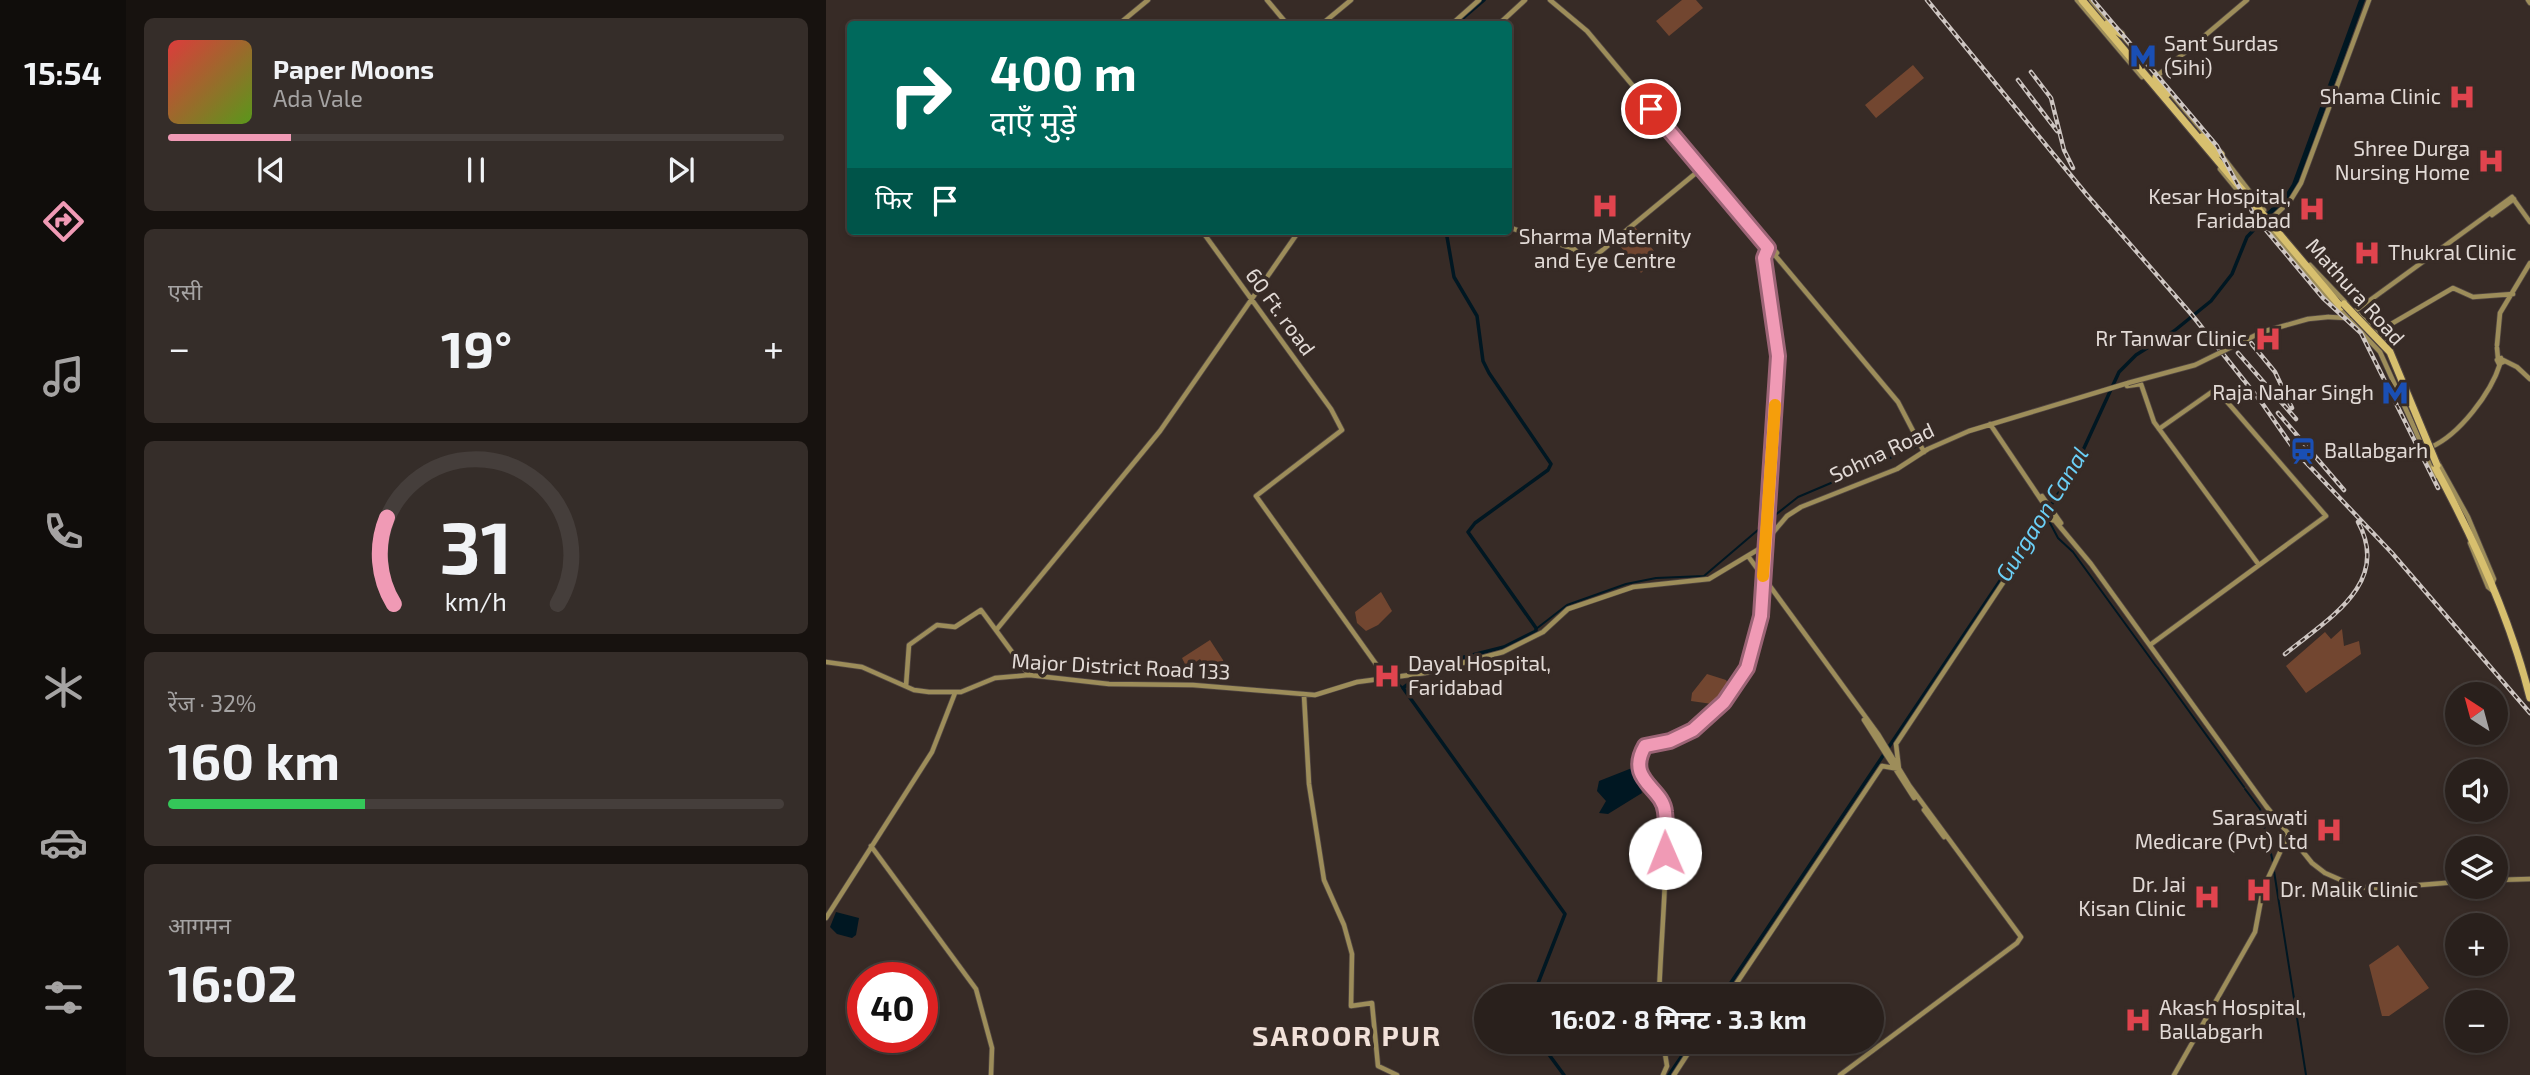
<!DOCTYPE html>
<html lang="hi">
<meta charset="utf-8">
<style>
body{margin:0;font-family:"Exo 2","Noto Sans Devanagari",sans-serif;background:#352d29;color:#f1f3f6;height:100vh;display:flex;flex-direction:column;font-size:26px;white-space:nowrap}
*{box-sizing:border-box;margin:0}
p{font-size:23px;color:#a5a3a3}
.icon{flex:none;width:38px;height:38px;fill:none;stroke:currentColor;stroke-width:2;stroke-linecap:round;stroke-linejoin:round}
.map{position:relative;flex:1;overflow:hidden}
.sheet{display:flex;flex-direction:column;gap:18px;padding:18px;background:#17120f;width:700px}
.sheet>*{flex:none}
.hud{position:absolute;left:21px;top:21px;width:665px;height:214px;border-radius:7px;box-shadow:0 4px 10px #0003,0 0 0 2px #453e3b;background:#00695c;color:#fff;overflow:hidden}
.needle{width:46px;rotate:324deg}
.buttons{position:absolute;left:1619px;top:682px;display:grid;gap:14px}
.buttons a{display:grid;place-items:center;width:63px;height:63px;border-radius:50%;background:#29201c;box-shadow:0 4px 10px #0003,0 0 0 2px #453e3b;font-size:35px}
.speed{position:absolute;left:21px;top:962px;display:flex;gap:14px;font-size:35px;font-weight:700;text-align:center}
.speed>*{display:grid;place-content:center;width:91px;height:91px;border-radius:50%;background:#29201c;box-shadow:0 4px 10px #0003,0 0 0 2px #453e3b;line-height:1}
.speed .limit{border:10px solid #d22;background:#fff;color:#111}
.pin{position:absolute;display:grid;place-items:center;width:60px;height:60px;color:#fff;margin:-30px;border:4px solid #fff;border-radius:50%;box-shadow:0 2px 7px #0007}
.me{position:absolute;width:77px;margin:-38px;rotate:359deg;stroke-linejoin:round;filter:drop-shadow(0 0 5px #0008)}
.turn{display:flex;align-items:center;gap:24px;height:147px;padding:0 28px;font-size:32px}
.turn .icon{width:91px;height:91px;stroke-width:2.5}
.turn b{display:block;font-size:49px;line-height:60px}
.then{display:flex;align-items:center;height:66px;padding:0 28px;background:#0003;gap:14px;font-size:26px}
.big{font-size:52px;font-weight:700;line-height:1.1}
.sheet .widget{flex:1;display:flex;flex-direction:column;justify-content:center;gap:10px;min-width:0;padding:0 24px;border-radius:10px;background:#352d29}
.sheet .dial{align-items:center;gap:0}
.dial svg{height:182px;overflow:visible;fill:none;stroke:#453e3b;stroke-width:7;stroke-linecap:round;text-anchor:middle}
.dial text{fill:#f1f3f6;stroke:none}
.song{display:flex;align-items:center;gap:21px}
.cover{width:84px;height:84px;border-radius:10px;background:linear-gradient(135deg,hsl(0 70% 55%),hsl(90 70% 35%))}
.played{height:7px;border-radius:4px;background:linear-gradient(90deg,#f09ab5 20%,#453e3b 20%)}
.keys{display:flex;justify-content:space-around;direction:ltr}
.heat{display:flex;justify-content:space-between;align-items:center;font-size:38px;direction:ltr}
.charge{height:10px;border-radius:5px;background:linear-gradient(90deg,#34c759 32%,#453e3b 0)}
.trip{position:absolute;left:648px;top:984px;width:410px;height:70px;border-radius:35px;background:#29201c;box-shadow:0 4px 10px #0003,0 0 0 2px #453e3b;font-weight:700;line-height:70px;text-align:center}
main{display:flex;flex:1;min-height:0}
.menu{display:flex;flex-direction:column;width:126px;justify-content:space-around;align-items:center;background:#100d0b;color:#a5a3a3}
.menu .icon{width:49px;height:49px}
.menu .on{color:#f09ab5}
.menu b{font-size:32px;color:#f1f3f6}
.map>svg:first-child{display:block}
.green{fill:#724630}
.water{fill:#001722}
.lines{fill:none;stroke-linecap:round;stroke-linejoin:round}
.stream{stroke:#001722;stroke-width:2}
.canal{stroke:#001722;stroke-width:3.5}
.secondary-casing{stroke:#524742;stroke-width:6}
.highway-casing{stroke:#524742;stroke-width:9}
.secondary{stroke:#9d8d5a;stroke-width:4.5}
.highway{stroke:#d7bf6e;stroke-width:7}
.rail-casing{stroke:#cec6c2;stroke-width:4.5}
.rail{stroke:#372b26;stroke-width:2;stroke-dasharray:5;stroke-linecap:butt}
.secondary-bridge-casing{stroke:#524742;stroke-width:6;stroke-linecap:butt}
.highway-bridge-casing{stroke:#524742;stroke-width:9;stroke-linecap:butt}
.secondary-bridge{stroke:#9d8d5a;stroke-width:4.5}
.highway-bridge{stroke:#d7bf6e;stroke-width:7}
.route-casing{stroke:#9c6476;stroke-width:18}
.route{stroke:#f09ab5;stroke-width:12}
.slow{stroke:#f59e0b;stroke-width:12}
.labels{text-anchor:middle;stroke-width:7;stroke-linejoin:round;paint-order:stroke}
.poi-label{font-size:21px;fill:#e2dad6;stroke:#372b26;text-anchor:end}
.street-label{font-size:21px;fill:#e2dad6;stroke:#372b26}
.water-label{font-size:23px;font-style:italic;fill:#6bcff6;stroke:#372b26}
.district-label{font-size:28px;font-weight:bold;letter-spacing:2px;fill:#f1e1d9;stroke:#372b26}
</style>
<main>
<nav class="menu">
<b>15:54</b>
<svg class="icon on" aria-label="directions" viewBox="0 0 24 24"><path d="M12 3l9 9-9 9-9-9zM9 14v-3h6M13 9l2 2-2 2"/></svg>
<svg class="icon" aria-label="music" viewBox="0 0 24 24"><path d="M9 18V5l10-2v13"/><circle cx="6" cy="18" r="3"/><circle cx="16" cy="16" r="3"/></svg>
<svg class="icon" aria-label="phone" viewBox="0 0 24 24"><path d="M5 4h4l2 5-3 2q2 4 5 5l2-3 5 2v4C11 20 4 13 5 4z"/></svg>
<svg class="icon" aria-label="climate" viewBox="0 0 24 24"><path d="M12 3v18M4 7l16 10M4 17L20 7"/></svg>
<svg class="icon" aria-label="car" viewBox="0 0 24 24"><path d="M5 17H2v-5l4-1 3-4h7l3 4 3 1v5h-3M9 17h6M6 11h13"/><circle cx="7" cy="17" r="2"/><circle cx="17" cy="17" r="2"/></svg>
<svg class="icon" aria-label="filters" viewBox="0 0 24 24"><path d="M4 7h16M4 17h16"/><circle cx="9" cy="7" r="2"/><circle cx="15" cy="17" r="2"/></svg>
</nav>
<section class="sheet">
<div class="widget">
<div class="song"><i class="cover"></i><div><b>Paper Moons</b><p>Ada Vale</p></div></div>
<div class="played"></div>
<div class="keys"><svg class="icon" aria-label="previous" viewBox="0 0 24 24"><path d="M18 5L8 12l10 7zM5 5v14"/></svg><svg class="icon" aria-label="pause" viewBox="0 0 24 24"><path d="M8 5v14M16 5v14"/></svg><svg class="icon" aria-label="next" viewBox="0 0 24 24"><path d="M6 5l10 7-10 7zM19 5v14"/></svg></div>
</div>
<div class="widget"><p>एसी</p>
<div class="heat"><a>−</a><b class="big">19°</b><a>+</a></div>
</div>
<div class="widget dial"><svg viewBox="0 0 100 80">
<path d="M14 69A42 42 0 1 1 86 69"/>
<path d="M14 69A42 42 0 0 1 11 31" stroke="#f09ab5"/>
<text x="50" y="56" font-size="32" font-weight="700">31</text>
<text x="50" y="72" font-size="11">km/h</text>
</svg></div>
<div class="widget"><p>रेंज · 32%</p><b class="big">160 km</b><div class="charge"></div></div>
<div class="widget"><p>आगमन</p><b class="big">16:02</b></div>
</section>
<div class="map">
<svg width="1704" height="1075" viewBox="0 0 1704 1075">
<rect width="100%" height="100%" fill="#372b26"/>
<path class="green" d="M856 0H870L877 8 843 36 830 21Z
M1087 65 1098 78 1050 118 1039 105Z
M809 227 832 256 815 273 791 242Z
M555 592 566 611 552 625 540 631 531 623 529 612Z
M1516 629 1518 646 1533 641 1535 654 1480 693 1460 666 1499 632 1505 639Z
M384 640 397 660 400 672 388 678 374 659 361 668 356 658Z
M881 674 900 680 903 685 886 704 865 701 866 693Z
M1572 945 1603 988 1563 1016H1556L1543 965Z"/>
<path class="water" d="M1533 0H1539L1473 182 1462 199 1438 223 1434 219 1459 195 1466 184Z
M806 768 810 770 816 793 782 814 773 813 780 801 771 791 773 781Z
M10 912 33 918 30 935 26 938 11 934 4 927Z"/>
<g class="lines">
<path class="stream" d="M943 520 972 497 1092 446
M1223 521 1232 538 1247 552 1330 666
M710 629 741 605 800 584 830 578 878 576 939 524
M1331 667 1418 787
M568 680 577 688
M1419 789 1434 809 1447 862
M1448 871 1480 1075"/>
<path class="canal" d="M630 24 658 0
M620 231 628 277 651 316 657 361 663 373 725 464 722 470 649 523 642 532 710 628V631L678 647 595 668 590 678 577 688 739 914 707 996
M896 996 1247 472 1293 372 1310 355 1348 331 1385 301 1406 274 1421 237 1438 219
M713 1041 738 1075
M843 1075 866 1041"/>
<defs>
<path id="secondary" d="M441 0 461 24
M724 0 761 31 1072 402 1098 452
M1251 0 1316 77
M1265 0 1287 26
M1702 0 1704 3
M293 24 322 0
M496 24 525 0
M626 24 653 0
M673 24 699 0
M1293 32 1334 78
M1331 76 1421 0
M1343 91 1385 141
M1394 153 1438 210
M878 167 951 253
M1394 169 1482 276 1554 352 1610 476
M1666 215 1688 199
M1445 219 1464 201 1475 183 1543 0
M682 227 748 249 762 262 876 168
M376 231 505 409 516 430 430 496 560 678
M1484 265 1521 304
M1525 314 1686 197 1704 222
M1533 315 1565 349
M1502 317 1522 318
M1547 328 1560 327 1627 288 1647 297 1687 294
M1671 345 1674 313 1704 263
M1671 348 1672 359
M1675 358 1677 362 1673 364 1671 360Z
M1677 360 1691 367 1704 379
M1301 386 1315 384 1328 422 1433 565
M1164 424 1230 522 1265 564 1440 806 1486 863 1499 873 1531 887 1557 888 1631 882
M1605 447C1633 435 1665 393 1674 364
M1611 461 1642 517 1668 579 1666 584
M1216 496 1235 523
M1644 543 1662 587 1667 591
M922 556 1052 734 1083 785 1195 937 1191 943 1014 1075
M171 629 334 431 473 231
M1324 645 1500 516 1390 389 1333 429
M0 662 36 667 88 690 103 692H135L169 678 203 675 283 684 367 685 489 695 531 682 599 673 677 652 717 632 742 609 807 587 883 579 933 549 961 516 975 507 1071 469 1102 449 1143 431 1302 383
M80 686 83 645 111 625 129 627 155 610 203 675
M478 695 483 784 498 880 518 925 526 954 525 1006 546 1003 552 1066 571 1075
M1038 720 1088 798
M1098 810 1118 837
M45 846 150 989 166 1048 165 1075
M1670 880 1704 879
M0 918 106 752 129 693
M833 996C835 935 842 874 839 813 838 788 799 780 819 746L844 741 867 730 898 702 921 668 934 620 952 356 938 258 945 246
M902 996 1056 766 1073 769 1070 744 1220 518 1230 521
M837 1041 841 1066 837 1075
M848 1075 870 1041
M1348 1075 1429 932 1437 889 1462 835"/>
<path id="highway" d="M1256 0 1515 307
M1281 24 1295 34
M1330 77 1341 94
M1376 137 1395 154
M1609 467C1648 539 1684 617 1704 698"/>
</defs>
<use href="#secondary" class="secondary-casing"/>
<use href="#highway" class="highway-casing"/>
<use href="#secondary" class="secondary"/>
<use href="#highway" class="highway"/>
<defs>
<path id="rail" d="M1101 0 1261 195 1366 315 1436 403 1470 452 1566 553 1704 713
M1267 0 1391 146 1429 217 1497 298 1535 333 1612 488
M1205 72 1225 98 1238 150 1247 168
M1192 80 1231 131
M1425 343 1449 372 1466 408
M1412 353 1470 419
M1452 413 1518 490
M1459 654C1500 620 1566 584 1532 522"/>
</defs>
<use href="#rail" class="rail-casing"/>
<use href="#rail" class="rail"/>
<defs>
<path id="secondary-bridge" d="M1302 383 1369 365 1436 332 1482 319 1502 317"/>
<path id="highway-bridge" d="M1518 304 1564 352 1611 465"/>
</defs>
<use href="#secondary-bridge" class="secondary-bridge-casing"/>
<use href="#highway-bridge" class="highway-bridge-casing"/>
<use href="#secondary-bridge" class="secondary-bridge"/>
<use href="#highway-bridge" class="highway-bridge"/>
</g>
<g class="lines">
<defs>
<path id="route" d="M825 109 942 248 938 258 952 356 935 616 921 668 898 702 867 730 844 741 819 746C799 781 837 787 839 812 841 825 838 840 839 853"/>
</defs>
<use href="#route" class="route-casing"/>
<use href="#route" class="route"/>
<path class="slow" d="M937 576 949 405"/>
</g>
<defs>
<symbol id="metro-bare" viewBox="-9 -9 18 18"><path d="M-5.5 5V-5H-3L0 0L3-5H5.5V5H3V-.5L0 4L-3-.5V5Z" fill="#1a4fb4" stroke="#372b26" stroke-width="2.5" paint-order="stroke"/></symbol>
<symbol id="hospital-bare" viewBox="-9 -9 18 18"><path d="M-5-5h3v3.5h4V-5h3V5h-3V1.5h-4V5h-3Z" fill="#e0444e" stroke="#372b26" stroke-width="2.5" paint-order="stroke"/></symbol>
<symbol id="station-bare" viewBox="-9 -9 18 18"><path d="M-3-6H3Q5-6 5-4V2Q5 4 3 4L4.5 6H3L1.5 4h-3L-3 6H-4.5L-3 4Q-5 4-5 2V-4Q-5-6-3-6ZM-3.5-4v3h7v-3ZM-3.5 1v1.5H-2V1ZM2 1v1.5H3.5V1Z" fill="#1a4fb4" stroke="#372b26" stroke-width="2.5" paint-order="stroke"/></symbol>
</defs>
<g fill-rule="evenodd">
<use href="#metro-bare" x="1298" y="37" width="38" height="38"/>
<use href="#hospital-bare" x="1617" y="78" width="38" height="38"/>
<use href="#hospital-bare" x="1646" y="142" width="38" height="38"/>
<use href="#hospital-bare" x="760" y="187" width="38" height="38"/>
<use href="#hospital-bare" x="1467" y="190" width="38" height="38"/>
<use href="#hospital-bare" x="1522" y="234" width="38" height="38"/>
<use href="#hospital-bare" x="1423" y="320" width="38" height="38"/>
<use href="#metro-bare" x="1550" y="374" width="38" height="38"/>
<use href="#station-bare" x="1458" y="432" width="38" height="38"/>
<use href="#hospital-bare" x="542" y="657" width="38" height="38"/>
<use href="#hospital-bare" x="1484" y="811" width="38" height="38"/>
<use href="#hospital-bare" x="1414" y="871" width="38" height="38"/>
<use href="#hospital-bare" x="1362" y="878" width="38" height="38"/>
<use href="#hospital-bare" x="1293" y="1001" width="38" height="38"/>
</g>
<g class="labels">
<g class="poi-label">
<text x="1338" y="51" text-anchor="start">Sant Surdas<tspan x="1338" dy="24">(Sihi)</tspan></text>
<text x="1615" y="104">Shama Clinic</text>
<text x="1644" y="156">Shree Durga<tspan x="1644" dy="24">Nursing Home</tspan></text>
<text x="1465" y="204">Kesar Hospital,<tspan x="1465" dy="24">Faridabad</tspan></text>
<text x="779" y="244" text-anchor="middle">Sharma Maternity<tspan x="779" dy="24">and Eye Centre</tspan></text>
<text x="1562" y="260" text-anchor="start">Thukral Clinic</text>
<text x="1421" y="346">Rr Tanwar Clinic</text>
<text x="1548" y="400">Raja Nahar Singh</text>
<text x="1498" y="458" text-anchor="start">Ballabgarh</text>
<text x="582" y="671" text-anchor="start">Dayal Hospital,<tspan x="582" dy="24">Faridabad</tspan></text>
<text x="1482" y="825">Saraswati<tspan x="1482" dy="24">Medicare (Pvt) Ltd</tspan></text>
<text x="1360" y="892">Dr. Jai<tspan x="1360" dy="24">Kisan Clinic</tspan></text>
<text x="1454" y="897" text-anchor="start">Dr. Malik Clinic</text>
<text x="1333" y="1015" text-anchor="start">Akash Hospital,<tspan x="1333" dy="24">Ballabgarh</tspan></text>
</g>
<g class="street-label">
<text transform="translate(1529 292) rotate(48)" y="7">Mathura Road</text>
<text transform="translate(454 312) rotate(54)" y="7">60 Ft. road</text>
<text transform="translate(1056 453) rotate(-25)" y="7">Sohna Road</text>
<text transform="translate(295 667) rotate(3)" y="7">Major District Road 133</text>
</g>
<g class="water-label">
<text transform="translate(1216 514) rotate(-58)" y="8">Gurgaon Canal</text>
</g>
<g class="district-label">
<text x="521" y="1046">SAROOR PUR</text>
</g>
</g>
</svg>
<div class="buttons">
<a><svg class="needle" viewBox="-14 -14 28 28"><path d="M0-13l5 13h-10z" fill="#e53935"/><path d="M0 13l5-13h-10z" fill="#a5a3a3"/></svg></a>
<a><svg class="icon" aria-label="sound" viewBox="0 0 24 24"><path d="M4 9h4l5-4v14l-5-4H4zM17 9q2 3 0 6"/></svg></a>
<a><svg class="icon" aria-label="layers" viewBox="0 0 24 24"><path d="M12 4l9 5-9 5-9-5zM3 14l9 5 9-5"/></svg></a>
<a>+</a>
<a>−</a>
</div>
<div class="speed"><div class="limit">40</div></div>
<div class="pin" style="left:825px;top:109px;background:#d93025"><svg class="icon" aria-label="arrive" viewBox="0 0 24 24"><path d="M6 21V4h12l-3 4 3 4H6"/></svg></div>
<svg class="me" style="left:839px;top:853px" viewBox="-20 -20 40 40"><circle r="19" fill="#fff"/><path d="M0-13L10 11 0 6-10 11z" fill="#f09ab5"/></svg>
<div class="trip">16:02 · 8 मिनट · 3.3 km</div>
<div class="hud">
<div class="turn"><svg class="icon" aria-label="right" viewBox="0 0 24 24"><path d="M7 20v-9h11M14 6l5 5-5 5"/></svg><div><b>400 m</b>दाएँ मुड़ें</div></div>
<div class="then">फिर<svg class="icon" aria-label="arrive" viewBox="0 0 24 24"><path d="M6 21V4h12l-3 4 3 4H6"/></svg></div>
</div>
</div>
</main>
